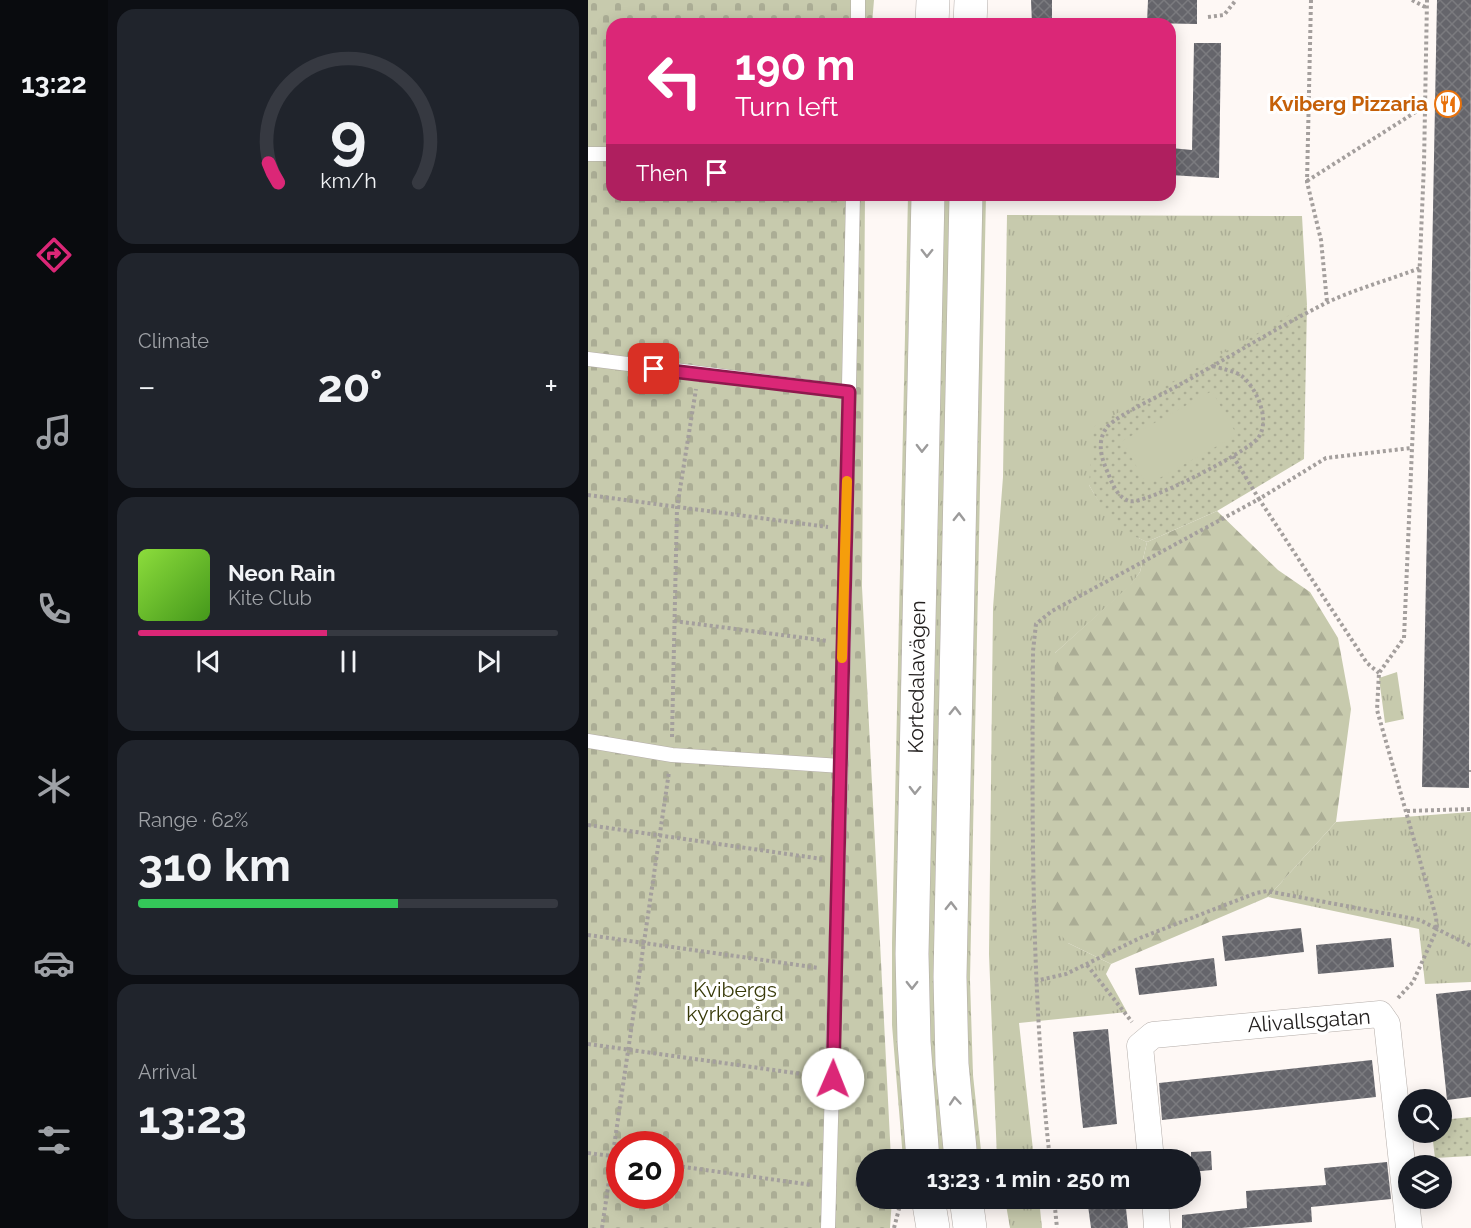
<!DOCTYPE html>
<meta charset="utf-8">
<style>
body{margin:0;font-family:Raleway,sans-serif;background:#20242c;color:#f1f3f6;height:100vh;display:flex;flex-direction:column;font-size:22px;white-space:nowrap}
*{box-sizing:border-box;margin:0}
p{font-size:20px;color:#9ea1a6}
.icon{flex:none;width:33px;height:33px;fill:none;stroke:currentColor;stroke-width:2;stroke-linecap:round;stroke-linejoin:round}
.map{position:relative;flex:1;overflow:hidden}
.panel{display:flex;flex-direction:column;gap:9px;padding:9px;background:#0d0f14;width:480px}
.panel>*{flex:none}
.hud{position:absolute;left:18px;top:18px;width:570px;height:183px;border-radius:18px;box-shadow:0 3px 15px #0003;background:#db2777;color:#fff;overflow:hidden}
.controls{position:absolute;left:810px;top:1089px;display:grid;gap:12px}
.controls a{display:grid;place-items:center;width:54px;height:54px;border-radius:50%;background:#171b24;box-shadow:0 3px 15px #0003;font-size:30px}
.speed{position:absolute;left:18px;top:1131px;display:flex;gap:12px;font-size:30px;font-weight:700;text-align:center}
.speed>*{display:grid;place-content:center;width:78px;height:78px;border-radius:50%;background:#171b24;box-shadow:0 3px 15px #0003;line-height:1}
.speed .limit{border:9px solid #d22;background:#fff;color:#111}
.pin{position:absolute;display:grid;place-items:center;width:51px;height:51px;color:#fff;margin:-26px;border-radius:12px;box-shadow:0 3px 9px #0006}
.me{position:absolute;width:66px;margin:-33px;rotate:1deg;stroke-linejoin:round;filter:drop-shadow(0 0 4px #0008)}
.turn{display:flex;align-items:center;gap:21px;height:126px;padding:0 30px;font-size:27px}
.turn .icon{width:78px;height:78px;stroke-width:2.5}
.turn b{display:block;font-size:42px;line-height:51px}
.then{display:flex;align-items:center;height:57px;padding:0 30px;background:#0003;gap:12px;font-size:22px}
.big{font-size:45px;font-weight:700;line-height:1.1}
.panel .card{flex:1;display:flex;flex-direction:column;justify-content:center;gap:9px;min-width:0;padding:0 21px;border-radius:18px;background:#20242c}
.panel .dial{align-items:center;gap:0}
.dial svg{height:156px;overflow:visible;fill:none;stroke:#363941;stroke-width:7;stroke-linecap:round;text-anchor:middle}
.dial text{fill:#f1f3f6;stroke:none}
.song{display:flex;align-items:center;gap:18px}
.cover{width:72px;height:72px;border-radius:9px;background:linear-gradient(135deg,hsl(90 70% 55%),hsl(100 70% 35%))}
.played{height:6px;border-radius:3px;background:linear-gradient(90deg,#db2777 45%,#363941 45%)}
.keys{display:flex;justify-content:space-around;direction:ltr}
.heat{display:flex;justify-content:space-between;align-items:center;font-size:33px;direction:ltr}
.charge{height:9px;border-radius:4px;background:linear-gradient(90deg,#34c759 62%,#363941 0)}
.trip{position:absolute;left:268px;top:1149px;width:345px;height:60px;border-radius:30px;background:#171b24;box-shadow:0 3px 15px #0003;font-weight:700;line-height:60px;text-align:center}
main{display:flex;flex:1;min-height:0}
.dock{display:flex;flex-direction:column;width:108px;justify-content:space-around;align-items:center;background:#090b0e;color:#9ea1a6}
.dock .icon{width:42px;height:42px}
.dock .on{color:#db2777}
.dock b{font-size:27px;color:#f1f3f6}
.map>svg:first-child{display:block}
.grass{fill:url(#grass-tufts)}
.forest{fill:url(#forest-firs)}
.cemetery{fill:url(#cemetery-stones);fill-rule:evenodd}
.park{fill:url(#park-dots)}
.pitch{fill:#c7caad}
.building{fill:url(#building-cross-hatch)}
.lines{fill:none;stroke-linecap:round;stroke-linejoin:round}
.service-casing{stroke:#b4ada9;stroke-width:15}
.minor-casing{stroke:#b4ada9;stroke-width:27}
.secondary-casing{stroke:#b4ada9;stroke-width:34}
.path{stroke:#a49f9d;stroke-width:4;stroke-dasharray:3 3;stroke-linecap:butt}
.service{stroke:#fff;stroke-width:14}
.minor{stroke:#fff;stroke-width:26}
.secondary{stroke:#fff;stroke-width:33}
.oneway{stroke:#9c9b9b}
.route-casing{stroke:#8e194d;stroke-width:15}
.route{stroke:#db2777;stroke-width:10}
.slow{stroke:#f59e0b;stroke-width:10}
.labels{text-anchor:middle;stroke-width:6;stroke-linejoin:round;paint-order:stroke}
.food-label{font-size:21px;font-weight:bold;fill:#c56008;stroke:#fff;text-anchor:end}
.street-label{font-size:21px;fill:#242120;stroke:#fff}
.park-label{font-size:21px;fill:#383a09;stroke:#fff}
</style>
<main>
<nav class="dock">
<b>13:22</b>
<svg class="icon on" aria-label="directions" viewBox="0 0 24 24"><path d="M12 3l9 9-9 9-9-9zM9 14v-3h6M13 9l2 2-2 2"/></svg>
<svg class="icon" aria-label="music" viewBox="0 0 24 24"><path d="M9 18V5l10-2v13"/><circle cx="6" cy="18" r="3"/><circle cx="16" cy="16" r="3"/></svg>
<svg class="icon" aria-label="phone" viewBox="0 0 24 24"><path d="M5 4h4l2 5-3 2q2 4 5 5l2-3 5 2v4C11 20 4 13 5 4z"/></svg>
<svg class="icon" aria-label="climate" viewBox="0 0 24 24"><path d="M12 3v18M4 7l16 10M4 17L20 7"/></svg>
<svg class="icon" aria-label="car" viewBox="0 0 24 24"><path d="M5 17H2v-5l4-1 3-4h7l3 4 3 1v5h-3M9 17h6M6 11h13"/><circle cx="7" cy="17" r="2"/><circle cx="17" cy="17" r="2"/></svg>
<svg class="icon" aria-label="filters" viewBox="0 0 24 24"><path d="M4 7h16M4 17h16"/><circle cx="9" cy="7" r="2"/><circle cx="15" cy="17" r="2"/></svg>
</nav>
<section class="panel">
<div class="card dial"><svg viewBox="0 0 100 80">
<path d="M14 69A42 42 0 1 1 86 69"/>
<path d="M14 69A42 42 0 0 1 9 59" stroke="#db2777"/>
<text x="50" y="56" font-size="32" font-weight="700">9</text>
<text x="50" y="72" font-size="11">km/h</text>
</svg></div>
<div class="card"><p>Climate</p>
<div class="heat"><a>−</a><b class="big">20°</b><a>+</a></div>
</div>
<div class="card">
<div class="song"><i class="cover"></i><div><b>Neon Rain</b><p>Kite Club</p></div></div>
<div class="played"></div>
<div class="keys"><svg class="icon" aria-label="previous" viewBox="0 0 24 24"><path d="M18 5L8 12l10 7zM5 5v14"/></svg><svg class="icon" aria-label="pause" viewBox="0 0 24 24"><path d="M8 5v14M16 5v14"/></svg><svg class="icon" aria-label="next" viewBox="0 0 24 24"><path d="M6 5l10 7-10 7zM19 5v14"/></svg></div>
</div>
<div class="card"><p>Range · 62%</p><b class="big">310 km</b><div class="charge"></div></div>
<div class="card"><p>Arrival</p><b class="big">13:23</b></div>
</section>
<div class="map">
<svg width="883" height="1228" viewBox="0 0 883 1228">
<defs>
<pattern id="grass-tufts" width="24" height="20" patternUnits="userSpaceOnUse" patternTransform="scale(1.5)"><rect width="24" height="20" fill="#c7caad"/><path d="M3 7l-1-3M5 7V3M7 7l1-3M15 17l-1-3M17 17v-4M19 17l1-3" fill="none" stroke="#abad95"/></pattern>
<pattern id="forest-firs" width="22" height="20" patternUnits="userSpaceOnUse" patternTransform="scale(1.5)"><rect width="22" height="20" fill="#c7caad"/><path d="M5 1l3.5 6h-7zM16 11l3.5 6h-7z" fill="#abad95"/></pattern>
<pattern id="cemetery-stones" width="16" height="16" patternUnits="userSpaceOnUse" patternTransform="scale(1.5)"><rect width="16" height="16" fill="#c7caad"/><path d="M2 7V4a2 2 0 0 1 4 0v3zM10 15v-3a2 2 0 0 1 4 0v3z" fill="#abad95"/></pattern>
<pattern id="park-dots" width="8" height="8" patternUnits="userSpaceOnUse" patternTransform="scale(1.5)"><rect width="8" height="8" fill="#c7caad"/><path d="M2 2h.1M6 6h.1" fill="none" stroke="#abad95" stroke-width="1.8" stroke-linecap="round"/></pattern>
<pattern id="building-cross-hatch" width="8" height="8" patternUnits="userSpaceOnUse" patternTransform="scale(1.5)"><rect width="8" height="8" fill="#65656b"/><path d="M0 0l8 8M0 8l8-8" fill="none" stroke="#7b7b7f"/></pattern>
</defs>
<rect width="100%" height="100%" fill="#fef8f5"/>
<path class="grass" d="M320 195H327L322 1160 315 1159 304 1025V943Z
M354 195H364L360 1159 349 1160 338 999Z
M392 195H398L382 980 385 1075 394 1160 388 1159 379 1079 376 920Z
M419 215 714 216 719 305 501 485C518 514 527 527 559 542L552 572 542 586 467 653 480 943 523 964 518 974 539 1012 431 1023 446 1159H409L401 954 405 608 415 477Z
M809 672 816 719 797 723 791 678Z
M883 812V982L837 984 831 929 680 897 748 822Z
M417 1199H451L454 1228H422Z"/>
<path class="forest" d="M629 511 690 570 722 592 750 638 763 709 748 822 680 897 523 964 480 943 461 921 467 653 542 585 552 572 559 542Z"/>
<path class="cemetery" d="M0 0H286L284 24H24V195H277L274 587 303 1159 279 1160V1198L304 1199 302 1228H0ZM32 1144H82V1196H32Z"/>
<path class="park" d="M719 305 716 459 629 511 559 542 537 532 518 515 501 485 505 427Z
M883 1117V1156L847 1158 844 1133 854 1132V1120Z"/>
<path class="pitch" d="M624 391 649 435 559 485 534 441Z"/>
<path class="building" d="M443 0H464V24H444Z
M560 0H609V24L559 23Z
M849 0H883L881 788 834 787Z
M606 43H633L631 178 582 175 583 148 604 150Z
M713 928 716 952 637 961 634 936Z
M803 938 806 967 730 974 728 945Z
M626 958 629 986 551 995 547 968Z
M883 990V1097L859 1100 848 994Z
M520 1029 529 1124 495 1128 485 1032Z
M784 1060 788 1097 574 1120 571 1083Z
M623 1151 624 1170 603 1172V1152Z
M799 1162 803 1199 723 1207 724 1222 653 1228H594V1215L659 1208 658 1191 738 1185 736 1168Z
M499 1198H537L540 1228H503Z"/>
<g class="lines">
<defs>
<path id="service" d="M270 24V0
M0 154H24
M0 359 261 392
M0 741 84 755 253 766
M240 1228 253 766 265 195"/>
<path id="minor" d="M563 1160 552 1046 565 1035 792 1014 799 1024 821 1228
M567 1198 569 1228"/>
<path id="secondary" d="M344 24 345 0
M382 24 383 0
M335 1160 326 1042 324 954 340 195
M373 1160 364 1064 362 977 378 195
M340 1198 345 1228
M378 1198 382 1228"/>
</defs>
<use href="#service" class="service-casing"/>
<use href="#minor" class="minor-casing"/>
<use href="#secondary" class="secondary-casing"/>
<path class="path" d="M723 0 719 182 733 240 739 302
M824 0 839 8
M620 17 636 15 648 0
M719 181 837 106
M625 366C634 369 648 371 655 377 669 389 683 421 670 438 660 452 555 506 541 501 529 497 524 483 520 473 513 458 508 440 520 426 533 413 574 395 591 385 640 358 688 328 738 303 767 289 801 280 832 268
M645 456 671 499 738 458 823 448
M0 495 240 527
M86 621 240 641
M84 737 89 508 108 389
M883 770V772
M819 811 883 809
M0 825 234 859
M0 935 231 968
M499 965 544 1022
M447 981 478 974 552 938 668 893 679 891 832 920 849 929 848 917 789 710 791 673 816 638 836 164 839 0
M810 998 825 982 849 929 883 946
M0 1044 228 1076
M0 1153 32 1157
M462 1160C443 990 444 821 445 651L448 624 464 611 671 499 779 663 791 673
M82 1165 224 1185
M466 1198 469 1228
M14 1228 81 772
M306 1228 312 1205"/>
<use href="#service" class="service"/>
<use href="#minor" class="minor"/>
<use href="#secondary" class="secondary"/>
</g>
<defs><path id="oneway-chevron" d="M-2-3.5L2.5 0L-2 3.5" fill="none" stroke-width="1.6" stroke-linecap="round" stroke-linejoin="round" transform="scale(1.5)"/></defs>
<g class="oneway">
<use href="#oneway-chevron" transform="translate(339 253) rotate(91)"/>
<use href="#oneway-chevron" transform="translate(334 448) rotate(91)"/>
<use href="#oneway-chevron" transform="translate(371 517) rotate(-89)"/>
<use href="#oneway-chevron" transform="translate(367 711) rotate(-89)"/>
<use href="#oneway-chevron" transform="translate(327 790) rotate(91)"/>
<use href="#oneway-chevron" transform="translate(363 906) rotate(-89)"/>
<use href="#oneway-chevron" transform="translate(324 985) rotate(90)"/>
<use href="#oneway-chevron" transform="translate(367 1101) rotate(-95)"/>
</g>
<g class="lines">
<defs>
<path id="route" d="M66 369 261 392 245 1079"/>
</defs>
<use href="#route" class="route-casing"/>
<use href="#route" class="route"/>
<path class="slow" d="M254 658 259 481"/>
</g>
<defs>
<symbol id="restaurant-ring" viewBox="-11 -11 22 22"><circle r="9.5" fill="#fff" stroke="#e8710a" stroke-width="1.5"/><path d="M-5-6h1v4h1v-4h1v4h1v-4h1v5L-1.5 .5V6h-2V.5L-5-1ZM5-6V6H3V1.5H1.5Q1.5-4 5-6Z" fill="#e8710a"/></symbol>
</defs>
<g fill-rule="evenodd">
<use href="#restaurant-ring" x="845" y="89" width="30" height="30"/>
</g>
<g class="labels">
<g class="food-label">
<text x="840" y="111">Kviberg Pizzaria</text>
</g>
<g class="street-label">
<text transform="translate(329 677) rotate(-89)" y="7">Kortedalavägen</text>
<text transform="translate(721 1021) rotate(-4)" y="7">Alivallsgatan</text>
</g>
<g class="park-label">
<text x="147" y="997">Kvibergs<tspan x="147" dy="24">kyrkogård</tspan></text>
</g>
</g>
</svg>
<div class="controls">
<a><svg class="icon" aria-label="search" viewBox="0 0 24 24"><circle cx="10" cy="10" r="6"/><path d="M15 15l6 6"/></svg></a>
<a><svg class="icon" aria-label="layers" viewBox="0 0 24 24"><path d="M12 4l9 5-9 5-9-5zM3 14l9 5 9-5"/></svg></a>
</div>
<div class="speed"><div class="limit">20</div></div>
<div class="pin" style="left:66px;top:369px;background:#d93025"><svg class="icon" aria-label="arrive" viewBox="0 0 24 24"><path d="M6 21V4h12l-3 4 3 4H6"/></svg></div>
<svg class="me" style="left:245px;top:1079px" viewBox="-20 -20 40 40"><circle r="19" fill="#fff"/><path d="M0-13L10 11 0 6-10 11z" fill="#db2777"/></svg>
<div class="trip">13:23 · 1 min · 250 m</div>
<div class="hud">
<div class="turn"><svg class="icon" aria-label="left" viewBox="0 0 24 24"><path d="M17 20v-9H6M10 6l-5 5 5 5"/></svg><div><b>190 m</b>Turn left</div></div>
<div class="then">Then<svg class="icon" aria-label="arrive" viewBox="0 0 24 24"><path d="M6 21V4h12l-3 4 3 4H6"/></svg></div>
</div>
</div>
</main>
